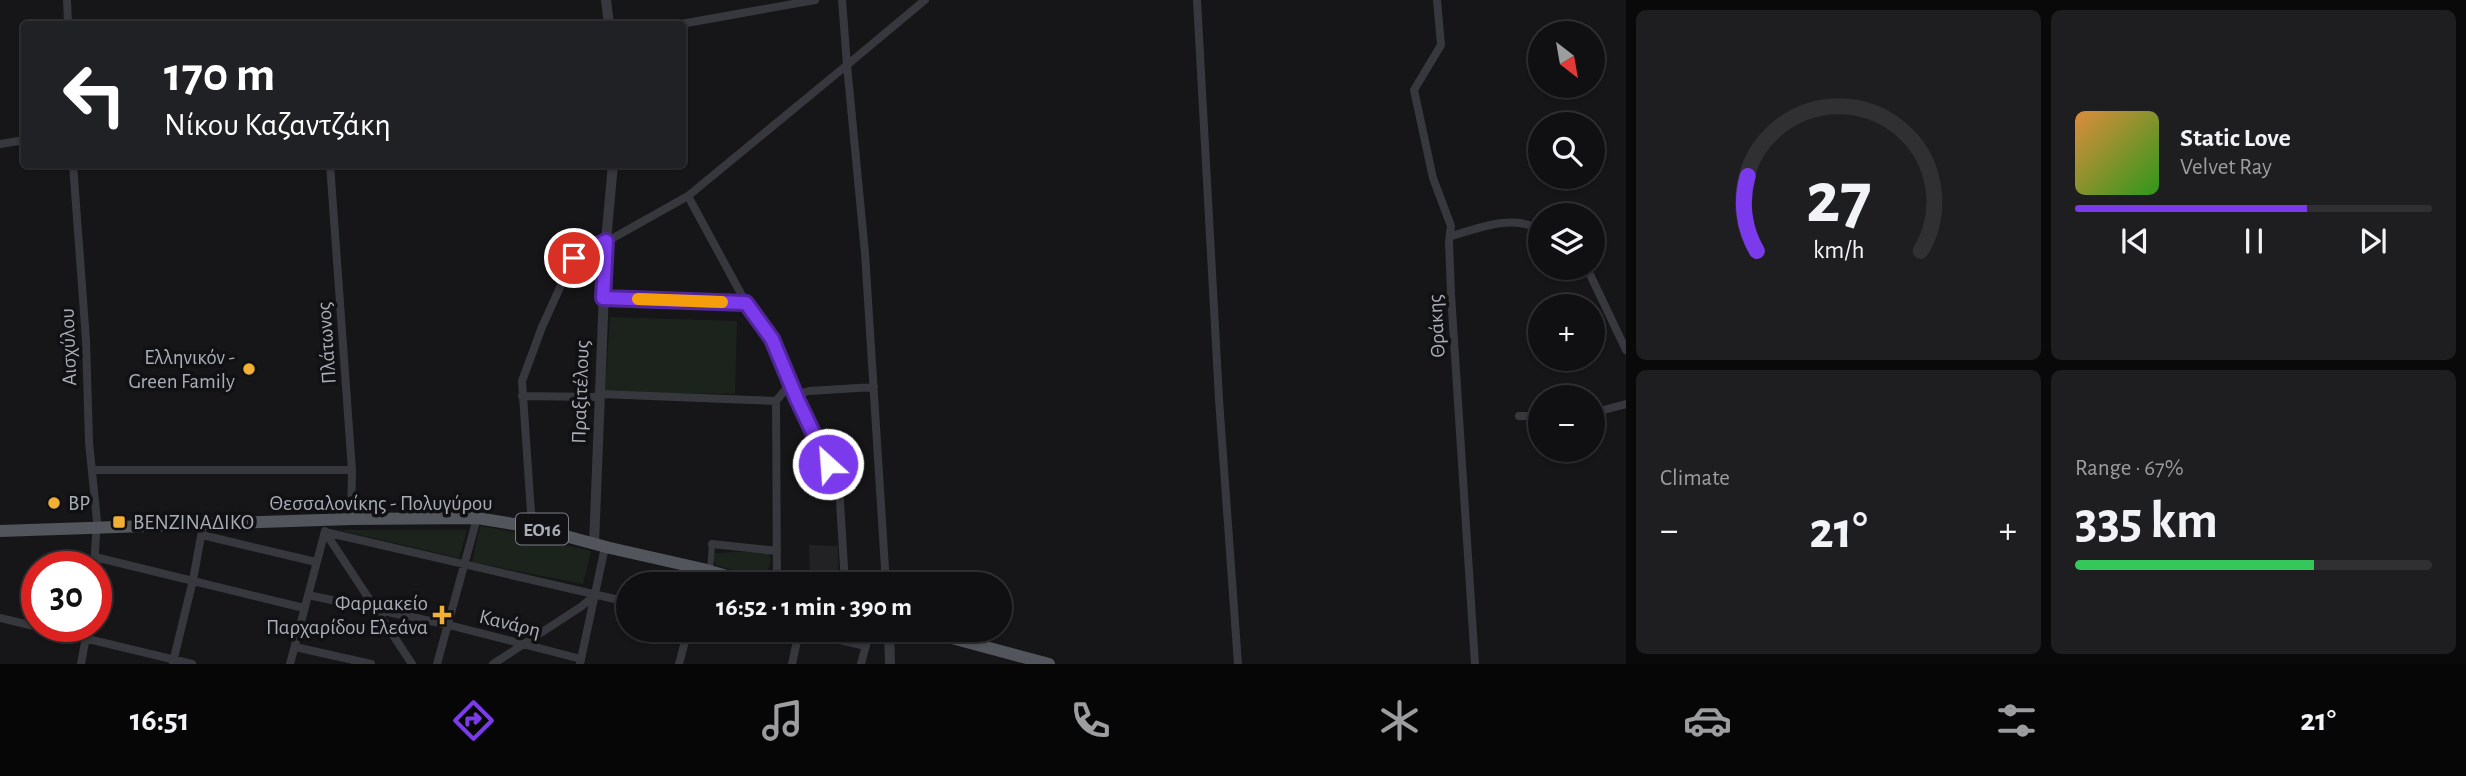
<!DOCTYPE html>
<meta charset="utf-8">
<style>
body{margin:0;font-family:"Alegreya Sans",sans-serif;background:#1e1e20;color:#f1f3f6;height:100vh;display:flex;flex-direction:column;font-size:26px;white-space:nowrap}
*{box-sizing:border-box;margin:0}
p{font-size:23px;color:#9c9d9f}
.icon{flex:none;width:38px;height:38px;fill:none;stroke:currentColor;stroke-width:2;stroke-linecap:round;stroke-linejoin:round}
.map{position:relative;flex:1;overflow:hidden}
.panel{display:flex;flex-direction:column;gap:10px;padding:10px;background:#09090a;width:840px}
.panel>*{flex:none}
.top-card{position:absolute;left:21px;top:21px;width:665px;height:147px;border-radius:7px;box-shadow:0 2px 5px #0004,0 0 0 2px #303032;background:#202124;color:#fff;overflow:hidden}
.needle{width:46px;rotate:149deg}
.buttons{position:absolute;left:1528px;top:21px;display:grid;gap:14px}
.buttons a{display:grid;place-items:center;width:77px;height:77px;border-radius:50%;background:#101012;box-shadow:0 2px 5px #0004,0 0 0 2px #303032;font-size:35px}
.speed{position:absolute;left:21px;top:551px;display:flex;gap:14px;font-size:35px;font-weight:700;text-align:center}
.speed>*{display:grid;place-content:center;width:91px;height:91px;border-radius:50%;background:#101012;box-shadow:0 2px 5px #0004,0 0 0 2px #303032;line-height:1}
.speed .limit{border:10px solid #d22;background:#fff;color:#111}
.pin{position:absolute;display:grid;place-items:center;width:60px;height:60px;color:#fff;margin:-30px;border:4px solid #fff;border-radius:50%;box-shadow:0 2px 7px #0007}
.me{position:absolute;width:77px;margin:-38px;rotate:334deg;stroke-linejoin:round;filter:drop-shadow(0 0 5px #0008)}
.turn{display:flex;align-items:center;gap:24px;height:147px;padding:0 28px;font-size:32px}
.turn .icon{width:91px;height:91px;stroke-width:2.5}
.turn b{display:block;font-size:49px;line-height:60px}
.big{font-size:52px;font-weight:700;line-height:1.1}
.panel .tile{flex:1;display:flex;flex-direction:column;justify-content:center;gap:10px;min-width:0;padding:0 24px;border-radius:10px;background:#1e1e20}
.panel .dial{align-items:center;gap:0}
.dial svg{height:182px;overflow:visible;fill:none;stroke:#303032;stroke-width:7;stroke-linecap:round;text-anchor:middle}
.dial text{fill:#f1f3f6;stroke:none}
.song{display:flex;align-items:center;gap:21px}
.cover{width:84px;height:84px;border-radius:10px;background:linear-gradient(135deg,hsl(30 70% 55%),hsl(110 70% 35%))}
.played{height:7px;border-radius:4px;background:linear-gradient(90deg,#7c3aed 65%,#303032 65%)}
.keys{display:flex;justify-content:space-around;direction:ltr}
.heat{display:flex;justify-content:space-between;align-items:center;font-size:38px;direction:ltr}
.charge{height:10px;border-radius:5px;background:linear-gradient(90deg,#34c759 67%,#303032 0)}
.panel .tiles{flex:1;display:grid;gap:10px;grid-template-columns:repeat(2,1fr)}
.trip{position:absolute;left:616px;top:572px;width:396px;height:70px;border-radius:35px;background:#101012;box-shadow:0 2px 5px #0004,0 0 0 2px #303032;font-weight:700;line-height:70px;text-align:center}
.menu{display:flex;height:112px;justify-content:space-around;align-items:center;background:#060607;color:#9c9d9f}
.menu .icon{width:49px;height:49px}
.menu .current{color:#7c3aed}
.menu b{font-size:32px;color:#f1f3f6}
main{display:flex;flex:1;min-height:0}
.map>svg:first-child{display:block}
.built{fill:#222225}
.green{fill:#1c231d}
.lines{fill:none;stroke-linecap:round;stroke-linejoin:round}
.pedestrian{stroke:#37383d;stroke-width:6}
.minor{stroke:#37383d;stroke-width:8}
.tertiary{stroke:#37383d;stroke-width:10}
.primary{stroke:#53555c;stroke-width:12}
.route-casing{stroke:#51269a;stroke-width:18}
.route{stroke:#7c3aed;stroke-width:12}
.slow{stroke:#f59e0b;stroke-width:12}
.poi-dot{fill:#f2b134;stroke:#111113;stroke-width:2.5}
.labels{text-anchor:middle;stroke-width:7;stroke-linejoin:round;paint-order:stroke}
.shield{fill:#111113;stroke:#7b7e86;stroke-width:2}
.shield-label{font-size:19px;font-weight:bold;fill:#a8adb8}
.street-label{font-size:21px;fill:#a8adb8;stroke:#111113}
.poi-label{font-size:21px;fill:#a8adb8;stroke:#111113;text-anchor:end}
</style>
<main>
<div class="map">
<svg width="1626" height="664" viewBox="0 0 1626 664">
<rect width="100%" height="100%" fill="#161618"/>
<path class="built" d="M809 545 838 546V584L810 581Z"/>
<path class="green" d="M610 317 737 321 735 394 605 392Z
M480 526 504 530 591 551 583 584 472 562Z
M339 530H467L459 558Z
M767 551C775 561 769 570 761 577L717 566 713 561V553Z"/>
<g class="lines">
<path class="pedestrian" d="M710 570 712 544"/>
<path class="minor" d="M67 0 68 24
M1197 0 1219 399 1238 664
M1437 0 1441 45 1414 90 1433 178 1451 226 1449 241 1451 294 1475 664
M681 24 815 0
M0 144 24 140
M73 164 86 340 89 442 97 521 94 567
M330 164 352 470 351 519
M688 196 746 303 772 339 797 399 839 485 845 584
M1452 236C1481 227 1511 215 1540 229
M1587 268 1626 350
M603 298 746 303
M795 395 809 391 874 387
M522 396 595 397 600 394 776 401 790 384
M776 401 777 584
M1592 413 1626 404
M1519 416H1540
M93 470H352
M532 527 522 381 542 327 572 261 688 196 847 65 842 0
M325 532 628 602
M325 532 412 664
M202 535 316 562
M712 544 777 551
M95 557 304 608
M699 584 703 569
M886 584 865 253 847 65 925 0
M308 595 449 625 581 659
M0 618 192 664
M763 630 798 639
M800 631 866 646
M295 647 371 664
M173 662 193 580 203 525
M81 664 88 626
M290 664 325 531
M437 664 477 518
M493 664 582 606 595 595
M580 664 605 547
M679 664 688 630
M792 664 798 636
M861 664 870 630"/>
<path class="tertiary" d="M606 0 609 24
M594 544 606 241 613 164
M889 630 890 664"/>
<path class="primary" d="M0 531 351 519 477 518 532 527 610 548 703 569 754 584
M922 630 1049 664"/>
</g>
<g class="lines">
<defs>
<path id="route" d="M574 258 606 241 603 298 746 303 772 339 797 399 828 464"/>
</defs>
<use href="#route" class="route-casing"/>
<use href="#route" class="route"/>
<path class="slow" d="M638 299 722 302"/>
</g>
<g class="poi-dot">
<circle cx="249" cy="369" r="7"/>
<circle cx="54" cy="503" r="7"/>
<rect x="112" y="515" width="14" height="14" rx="3.5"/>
<path d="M438.5 604.5h7v7h7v7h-7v7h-7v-7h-7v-7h7z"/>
</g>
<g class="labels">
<rect class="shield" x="516" y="513.5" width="52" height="31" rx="5"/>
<g class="shield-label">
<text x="542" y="536">ΕΟ16</text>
</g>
<g class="street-label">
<text transform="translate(1436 326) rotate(-93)" y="7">Θράκης</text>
<text transform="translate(326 343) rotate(-94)" y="7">Πλάτωνος</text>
<text transform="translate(68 347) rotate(-92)" y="7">Αισχύλου</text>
<text transform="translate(580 392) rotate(-88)" y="7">Πραξιτέλους</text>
<text x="381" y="510">Θεσσαλονίκης - Πολυγύρου</text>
<text transform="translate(510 623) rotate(14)" y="7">Κανάρη</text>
</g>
<g class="poi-label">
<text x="235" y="364">Ελληνικόν -<tspan x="235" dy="24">Green Family</tspan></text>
<text x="68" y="510" text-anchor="start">BP</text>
<text x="133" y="529" text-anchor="start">ΒΕΝΖΙΝΑΔΙΚΟ</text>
<text x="428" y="610">Φαρμακείο<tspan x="428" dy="24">Παρχαρίδου Ελεάνα</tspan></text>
</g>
</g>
</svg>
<div class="buttons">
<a><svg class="needle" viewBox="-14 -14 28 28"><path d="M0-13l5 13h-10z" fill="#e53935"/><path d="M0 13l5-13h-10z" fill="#9c9d9f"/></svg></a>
<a><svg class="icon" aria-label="search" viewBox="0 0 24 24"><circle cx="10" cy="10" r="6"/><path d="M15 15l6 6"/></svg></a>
<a><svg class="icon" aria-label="layers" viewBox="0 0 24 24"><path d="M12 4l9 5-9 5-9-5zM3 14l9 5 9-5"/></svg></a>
<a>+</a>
<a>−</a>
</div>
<div class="speed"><div class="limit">30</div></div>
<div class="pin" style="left:574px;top:258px;background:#d93025"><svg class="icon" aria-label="arrive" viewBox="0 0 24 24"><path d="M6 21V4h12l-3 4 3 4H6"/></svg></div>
<svg class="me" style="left:828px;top:464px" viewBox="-20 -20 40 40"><circle r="17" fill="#7c3aed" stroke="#fff" stroke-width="3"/><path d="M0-11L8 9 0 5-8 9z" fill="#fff"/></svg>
<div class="trip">16:52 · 1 min · 390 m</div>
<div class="top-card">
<div class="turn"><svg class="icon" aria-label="left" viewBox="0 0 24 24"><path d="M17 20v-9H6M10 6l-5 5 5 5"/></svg><div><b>170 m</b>Νίκου Καζαντζάκη</div></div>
</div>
</div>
<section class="panel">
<div class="tiles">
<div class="tile dial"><svg viewBox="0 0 100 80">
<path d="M14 69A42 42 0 1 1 86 69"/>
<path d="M14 69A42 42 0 0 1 10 36" stroke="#7c3aed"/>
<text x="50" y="56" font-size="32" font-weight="700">27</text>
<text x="50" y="72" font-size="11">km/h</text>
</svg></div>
<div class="tile">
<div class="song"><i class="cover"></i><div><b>Static Love</b><p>Velvet Ray</p></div></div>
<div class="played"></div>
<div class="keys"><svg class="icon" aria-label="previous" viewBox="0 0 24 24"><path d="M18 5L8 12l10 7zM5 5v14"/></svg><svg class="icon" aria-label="pause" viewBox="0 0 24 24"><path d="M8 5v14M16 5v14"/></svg><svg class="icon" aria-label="next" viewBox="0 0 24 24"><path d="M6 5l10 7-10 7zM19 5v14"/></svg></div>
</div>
<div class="tile"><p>Climate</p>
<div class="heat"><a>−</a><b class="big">21°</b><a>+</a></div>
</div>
<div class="tile"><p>Range · 67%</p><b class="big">335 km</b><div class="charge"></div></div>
</div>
</section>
</main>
<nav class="menu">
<b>16:51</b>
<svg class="icon current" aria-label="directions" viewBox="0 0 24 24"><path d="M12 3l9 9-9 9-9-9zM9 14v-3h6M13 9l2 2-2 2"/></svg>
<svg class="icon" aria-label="music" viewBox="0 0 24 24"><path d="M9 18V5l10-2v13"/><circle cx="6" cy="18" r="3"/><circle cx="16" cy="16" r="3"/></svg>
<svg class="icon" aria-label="phone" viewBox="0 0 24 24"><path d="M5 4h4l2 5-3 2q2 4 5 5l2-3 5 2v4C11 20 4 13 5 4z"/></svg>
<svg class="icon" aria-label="climate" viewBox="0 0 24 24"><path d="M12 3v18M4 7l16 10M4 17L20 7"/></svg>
<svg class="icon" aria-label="car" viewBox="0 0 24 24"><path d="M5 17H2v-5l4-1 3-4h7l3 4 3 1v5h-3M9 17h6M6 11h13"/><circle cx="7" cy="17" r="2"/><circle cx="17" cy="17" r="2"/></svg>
<svg class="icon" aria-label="filters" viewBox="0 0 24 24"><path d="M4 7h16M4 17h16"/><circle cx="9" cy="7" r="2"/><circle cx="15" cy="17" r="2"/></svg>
<b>21°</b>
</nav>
